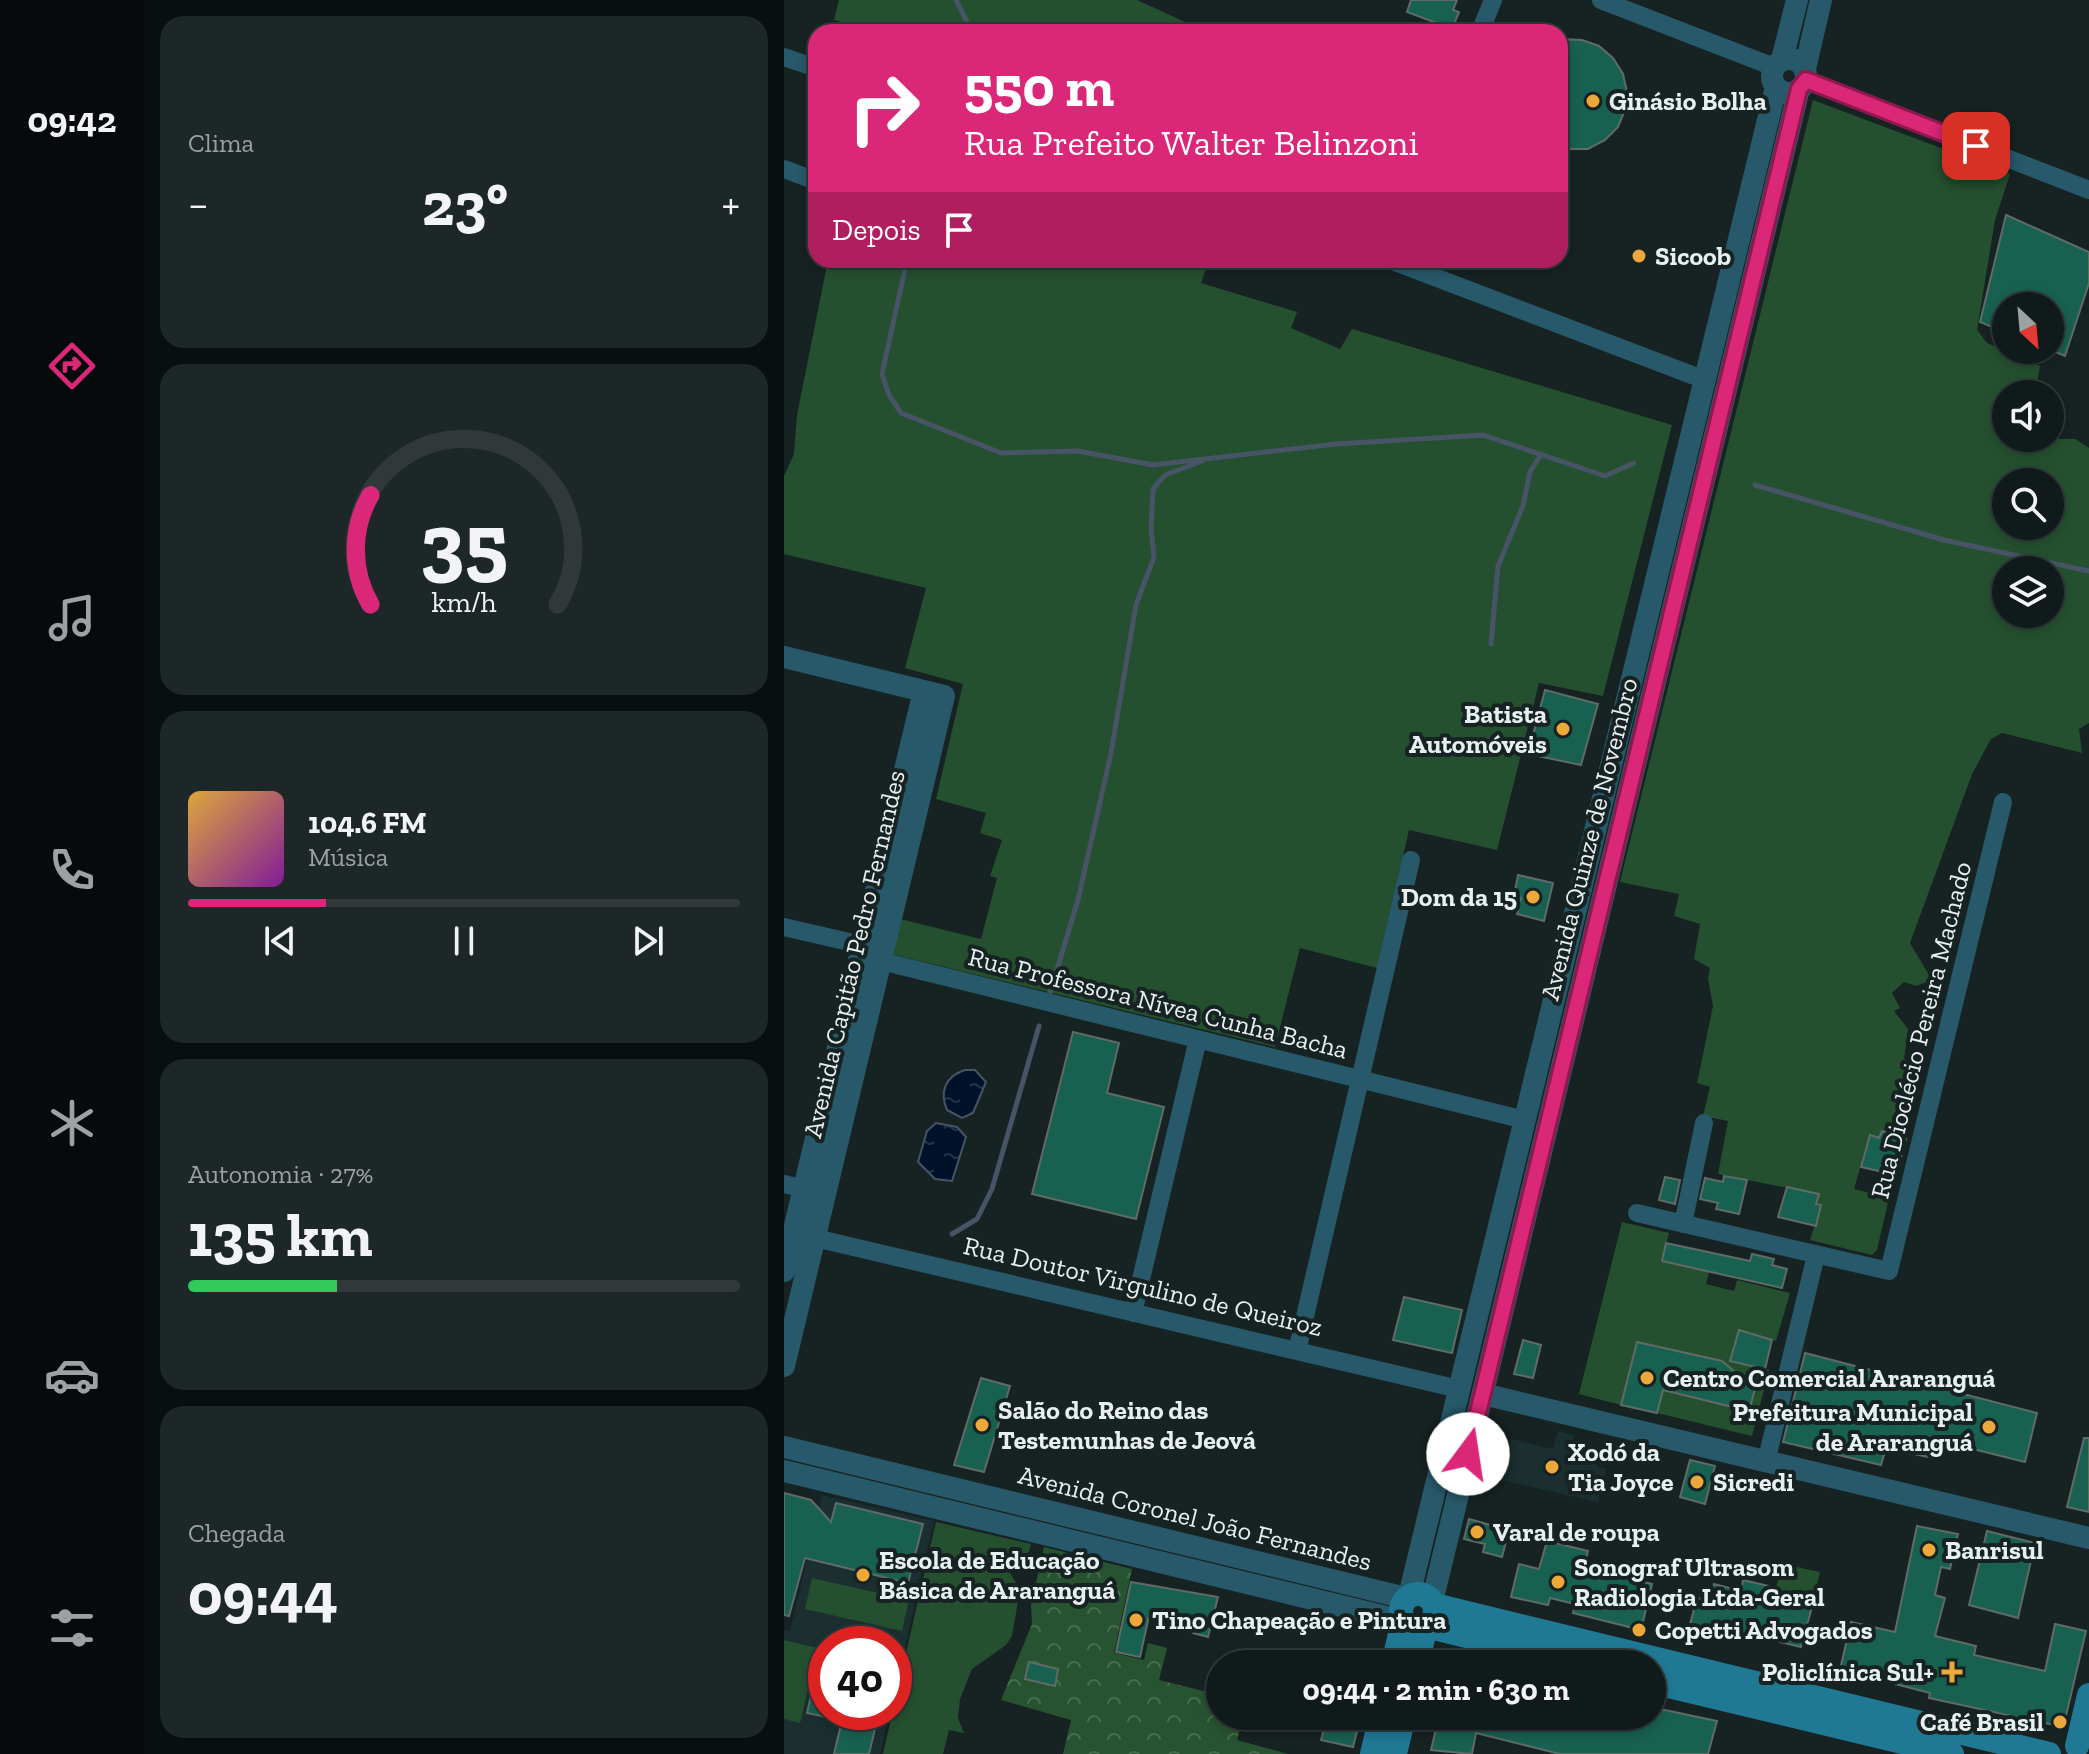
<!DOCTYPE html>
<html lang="pt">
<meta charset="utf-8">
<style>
body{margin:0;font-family:"Zilla Slab",serif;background:#1e2727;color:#f1f3f6;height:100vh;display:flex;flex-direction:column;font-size:30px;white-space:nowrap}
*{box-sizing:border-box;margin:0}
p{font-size:26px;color:#9ca1a2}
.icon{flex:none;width:44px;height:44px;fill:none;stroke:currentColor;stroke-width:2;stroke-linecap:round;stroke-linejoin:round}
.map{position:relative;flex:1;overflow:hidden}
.side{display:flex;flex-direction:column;gap:16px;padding:16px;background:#090e0e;width:640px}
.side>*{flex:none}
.hud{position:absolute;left:24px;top:24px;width:760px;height:244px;border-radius:24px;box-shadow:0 4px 12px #0003,0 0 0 2px #303839;background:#db2777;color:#fff;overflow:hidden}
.needle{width:52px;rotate:154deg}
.fabs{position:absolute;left:1208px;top:292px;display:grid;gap:16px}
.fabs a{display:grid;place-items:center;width:72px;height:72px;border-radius:50%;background:#111a1a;box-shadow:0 4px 12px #0003,0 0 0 2px #303839;font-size:40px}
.speed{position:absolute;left:24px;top:1626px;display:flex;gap:16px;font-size:40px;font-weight:700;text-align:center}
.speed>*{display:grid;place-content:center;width:104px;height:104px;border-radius:50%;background:#111a1a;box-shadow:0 4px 12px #0003,0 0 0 2px #303839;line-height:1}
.speed .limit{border:12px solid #d22;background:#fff;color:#111}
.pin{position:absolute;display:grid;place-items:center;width:68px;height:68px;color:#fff;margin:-34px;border-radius:16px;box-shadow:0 4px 12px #0006}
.me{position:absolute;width:88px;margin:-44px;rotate:14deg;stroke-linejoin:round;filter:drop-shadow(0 0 6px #0008)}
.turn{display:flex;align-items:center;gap:28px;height:168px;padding:0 24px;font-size:36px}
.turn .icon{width:104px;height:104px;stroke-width:2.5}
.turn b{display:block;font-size:56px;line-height:68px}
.then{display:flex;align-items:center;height:76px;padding:0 24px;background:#0003;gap:16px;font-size:30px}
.big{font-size:60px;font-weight:700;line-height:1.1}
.side .tile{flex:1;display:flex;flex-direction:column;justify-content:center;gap:12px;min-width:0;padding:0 28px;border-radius:24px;background:#1e2727}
.side .dial{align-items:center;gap:0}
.dial svg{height:208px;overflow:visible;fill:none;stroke:#303839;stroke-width:7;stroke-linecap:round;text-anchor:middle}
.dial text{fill:#f1f3f6;stroke:none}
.song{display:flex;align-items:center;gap:24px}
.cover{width:96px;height:96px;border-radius:12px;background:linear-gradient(135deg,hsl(40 70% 55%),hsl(290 70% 35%))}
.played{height:8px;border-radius:4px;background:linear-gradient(90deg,#db2777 25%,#303839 25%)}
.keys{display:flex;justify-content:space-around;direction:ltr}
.heat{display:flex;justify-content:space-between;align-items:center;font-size:44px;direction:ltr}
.charge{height:12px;border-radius:6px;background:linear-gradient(90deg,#34c759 27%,#303839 0)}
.trip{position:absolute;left:422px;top:1650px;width:460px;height:80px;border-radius:40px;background:#111a1a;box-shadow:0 4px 12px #0003,0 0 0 2px #303839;font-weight:700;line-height:80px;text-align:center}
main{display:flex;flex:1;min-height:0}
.tab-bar{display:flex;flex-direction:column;width:144px;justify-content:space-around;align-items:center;background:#070a0a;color:#9ca1a2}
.tab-bar .icon{width:56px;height:56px}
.tab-bar .active{color:#db2777}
.tab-bar b{font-size:36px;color:#f1f3f6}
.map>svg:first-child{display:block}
.built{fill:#1b2f30}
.grass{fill:#25502f;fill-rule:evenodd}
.forest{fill:url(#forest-crowns)}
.water{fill:url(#water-ripples);stroke:#465465;stroke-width:2}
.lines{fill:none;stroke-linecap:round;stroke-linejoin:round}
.stream{stroke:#465465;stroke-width:5}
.building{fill:#186050;stroke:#5f6b67;stroke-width:2}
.minor{stroke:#27596a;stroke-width:18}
.tertiary{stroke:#27596a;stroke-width:22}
.secondary{stroke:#1f7995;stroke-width:24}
.route-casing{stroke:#8e194d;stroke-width:20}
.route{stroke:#db2777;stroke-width:14}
.poi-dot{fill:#eda83b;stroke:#172223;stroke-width:3}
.labels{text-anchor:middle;stroke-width:8;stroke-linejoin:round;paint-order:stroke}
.poi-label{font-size:26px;font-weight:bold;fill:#e8eff0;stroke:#172223;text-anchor:start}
.street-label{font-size:26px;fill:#e8eff0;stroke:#172223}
</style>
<main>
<nav class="tab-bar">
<b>09:42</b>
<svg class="icon active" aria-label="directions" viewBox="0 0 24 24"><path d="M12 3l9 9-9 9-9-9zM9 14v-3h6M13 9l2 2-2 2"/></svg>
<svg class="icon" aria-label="music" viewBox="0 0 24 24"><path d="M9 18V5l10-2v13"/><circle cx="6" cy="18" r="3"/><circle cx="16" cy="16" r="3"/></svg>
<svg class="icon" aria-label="phone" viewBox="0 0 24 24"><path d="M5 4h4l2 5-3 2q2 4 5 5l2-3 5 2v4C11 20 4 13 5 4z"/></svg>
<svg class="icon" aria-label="climate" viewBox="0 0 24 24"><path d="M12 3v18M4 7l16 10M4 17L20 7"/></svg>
<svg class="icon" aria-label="car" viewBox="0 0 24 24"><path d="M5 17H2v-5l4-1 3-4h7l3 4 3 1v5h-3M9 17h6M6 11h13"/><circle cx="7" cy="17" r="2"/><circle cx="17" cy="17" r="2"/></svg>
<svg class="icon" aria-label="filters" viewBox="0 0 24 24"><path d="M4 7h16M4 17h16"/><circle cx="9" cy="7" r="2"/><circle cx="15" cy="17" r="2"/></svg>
</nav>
<section class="side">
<div class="tile"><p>Clima</p>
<div class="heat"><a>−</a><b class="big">23°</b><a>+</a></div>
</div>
<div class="tile dial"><svg viewBox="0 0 100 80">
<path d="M14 69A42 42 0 1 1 86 69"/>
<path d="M14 69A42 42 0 0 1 14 27" stroke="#db2777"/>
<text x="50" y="56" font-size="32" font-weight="700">35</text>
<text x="50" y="72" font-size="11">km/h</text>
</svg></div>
<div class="tile">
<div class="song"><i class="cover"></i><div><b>104.6 FM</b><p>Música</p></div></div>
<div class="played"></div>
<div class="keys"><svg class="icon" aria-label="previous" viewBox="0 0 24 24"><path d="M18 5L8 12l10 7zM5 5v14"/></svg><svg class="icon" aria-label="pause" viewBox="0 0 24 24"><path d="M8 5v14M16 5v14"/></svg><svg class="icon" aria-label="next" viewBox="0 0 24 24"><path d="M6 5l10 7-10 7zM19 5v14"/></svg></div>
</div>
<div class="tile"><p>Autonomia · 27%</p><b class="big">135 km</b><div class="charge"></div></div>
<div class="tile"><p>Chegada</p><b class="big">09:44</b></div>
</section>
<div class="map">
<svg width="1305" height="1754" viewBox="0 0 1305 1754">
<defs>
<pattern id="forest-crowns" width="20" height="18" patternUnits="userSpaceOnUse" patternTransform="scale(2)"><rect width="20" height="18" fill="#285331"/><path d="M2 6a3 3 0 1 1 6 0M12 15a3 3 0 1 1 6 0" fill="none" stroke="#476c4f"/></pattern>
<pattern id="water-ripples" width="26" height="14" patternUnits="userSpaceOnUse" patternTransform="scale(2)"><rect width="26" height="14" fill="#00122a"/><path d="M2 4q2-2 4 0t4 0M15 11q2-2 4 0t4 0" fill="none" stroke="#253549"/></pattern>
</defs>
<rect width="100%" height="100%" fill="#172223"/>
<path class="built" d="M774 1431 790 1435 787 1447 816 1449 812 1466 822 1469 814 1502 717 1480 727 1439 769 1449Z
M38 1495 150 1521 110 1695V1644H42V1712H106L96 1754H0V1630L6 1631Z"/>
<path class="grass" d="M55 0H353L423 32H92L50 20Z
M1029 100 1226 174 1211 220 1193 330 1203 343 1256 366 1251 394H1222V438L1291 439 1305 448V723L1295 729 1298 753 1218 733 1207 739 1188 774 1126 943 1148 980 1132 986 1120 982 1108 993 1116 1008 1110 1011 1124 1029 1120 1059 1132 1065 1134 1076 1127 1114 1112 1111 1107 1134 1098 1131 1095 1137 1085 1136 1070 1189 1105 1198 1093 1250 1088 1255 1026 1240 1037 1206 1032 1204 1034 1194 934 1174 944 1121 919 1116 926 1087 913 1083 929 1006 924 979 926 968 910 959 916 924 890 916 895 894 836 882ZM1222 482H1266V526H1222ZM1222 570H1266V614H1222Z
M44 260H425L417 283 513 312 507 328 556 349 568 329 888 425 819 696 755 683 713 850 625 830 593 968 516 948 491 1047 107 954 116 919 197 939 213 878 206 876 218 840 196 833 202 813 152 799 179 684 121 668 142 588 0 554V476L10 454 13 415Z
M838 1222 885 1233 878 1261 925 1272 922 1284 950 1291 953 1280 1006 1293 992 1341 955 1330 946 1361 985 1370 968 1436 873 1413 889 1350 853 1342 837 1405 795 1394ZM910 1355 933 1360 929 1378 970 1388 965 1411 899 1395Z
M152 1522 247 1544 245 1552 228 1561 224 1569 236 1590 228 1636 222 1645 188 1669 176 1699 174 1718 180 1733 165 1730 159 1754H99Z
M1013 1567 1036 1572 1028 1607 989 1597 995 1577 1009 1580Z
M28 1578 125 1600 118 1631 21 1609Z
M0 1640 34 1648 16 1723 0 1719Z"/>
<path class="forest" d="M260 1547 348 1569 330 1653 360 1660 364 1643 383 1648 375 1680 436 1695V1716H459L453 1740 504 1754H279L287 1720 217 1700 248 1624 247 1605Z"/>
<path class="water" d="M181 1070H191L202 1082 189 1113 178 1118 163 1110C155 1091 162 1076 181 1070Z
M152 1123 173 1127 182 1137 168 1181 151 1179 134 1162 143 1131Z"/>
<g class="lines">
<path class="stream" d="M172 0 188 32
M123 260 98 374 105 395 117 413 217 453 294 451 369 465 552 444 699 435 821 476 850 463
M971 485 1160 540 1305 571
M707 644 714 566 739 506 746 472 757 454
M265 996 294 900 327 753 352 605 370 557 367 528 369 489 381 475 418 461
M168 1234 193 1219 208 1189 255 1026"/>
</g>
<path class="building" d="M627 0H673L669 10 675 12 668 29 623 12Z
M776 39 798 40 815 46 829 58 839 74 843 92 841 110 834 127 821 140 804 149H776Z
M1222 215 1305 252V283L1281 356 1266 350V306H1222V333L1196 322Z
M761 690 814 704 797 765 744 754Z
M734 875 769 883 760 921 733 914 737 898 730 896Z
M289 1032 335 1043 323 1093 380 1107 352 1219 248 1194Z
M1098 1131 1122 1139 1112 1175 1077 1167 1086 1135 1095 1138Z
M940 1176 963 1180 955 1214 932 1209 934 1203 916 1199 921 1178 939 1182Z
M881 1177 896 1180 891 1204 875 1200Z
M1003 1187 1035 1194 1032 1204 1037 1205 1032 1226 994 1217Z
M882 1243 966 1261 968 1254 990 1259 988 1265 1003 1269 998 1288 878 1261Z
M620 1297 678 1310 668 1353 609 1340Z
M955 1330 988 1340 981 1369 946 1361Z
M739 1340 757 1345 749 1378 730 1374Z
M853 1342 938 1361 971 1389 965 1411 879 1390 873 1413 837 1405Z
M1021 1353 1253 1413 1241 1462 1153 1440 1149 1458 1102 1448 1097 1465 999 1442Z
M197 1378 226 1386 200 1472 170 1465Z
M1300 1438H1305V1512L1283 1507Z
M906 1460 931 1466 921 1504 896 1497Z
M0 1493 27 1500 47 1522 52 1503 139 1524 124 1583 21 1558 5 1616 0 1615Z
M685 1519 725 1530 718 1557 699 1552 701 1544 680 1539Z
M1133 1526 1174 1534 1166 1569 1157 1567 1151 1595 1161 1598 1151 1636 1192 1646 1190 1655 1261 1671 1271 1624 1302 1631 1281 1720 1270 1725 1145 1698 1146 1693 1092 1679 1091 1683 1055 1674 1067 1622 1111 1632Z
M1203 1531 1251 1543 1234 1618 1185 1605Z
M763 1541 804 1551 800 1567 868 1584 857 1630 789 1613 791 1604 766 1598 764 1605 727 1597 735 1564 755 1569Z
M959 1580 989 1587 987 1597 1028 1607 1017 1647 979 1638V1641L905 1628 913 1598 926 1600 930 1584 957 1591Z
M347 1582 434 1597 424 1637 409 1633 410 1630 401 1627 402 1623 365 1616 356 1657 332 1652Z
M652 1649 694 1659 693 1664H648Z
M37 1652 42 1653V1717L23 1713Z
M245 1662 274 1669 271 1686 241 1679Z
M876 1709 933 1721 924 1754H776L692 1733 688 1754 647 1750 655 1716H874Z
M60 1712H95L85 1754H50Z
M544 1716H577L569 1747 537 1740Z"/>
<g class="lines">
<path class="minor" d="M817 0 990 67
M696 32 709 0
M0 57 32 68
M1022 80 1305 190
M0 169 32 181
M606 260 921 380
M0 927 78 945 97 961 741 1120
M0 1184 20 1189
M853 1213 1105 1271 1219 802
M899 1224 920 1123
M31 1238 675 1389
M349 1313 414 1039
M513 1351 627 860
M982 1462 1032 1255"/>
<path class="tertiary" d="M988 76a17 17 0 1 1 34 0a17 17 0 1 1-34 0Z
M998 60 1013 0
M1021 69 1037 0
M0 657 160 696 0 1366
M0 1271 140 691
M699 1394 1305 1538
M0 1447 622 1598
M0 1471 619 1621
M625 1596 992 87
M648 1602 1015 89"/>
<path class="secondary" d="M617 1611a17 17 0 1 1 34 0a17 17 0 1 1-34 0Z
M650 1605 1265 1754
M609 1664 619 1621
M633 1664 642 1626 796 1664
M868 1682 1168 1754
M1293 1746 1305 1695
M588 1754 597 1716
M611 1754 620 1716"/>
</g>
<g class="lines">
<defs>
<path id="route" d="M684 1454 1015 89 1022 80 1192 146"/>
</defs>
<use href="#route" class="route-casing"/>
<use href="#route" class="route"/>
</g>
<g class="poi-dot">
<circle cx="809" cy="101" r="8"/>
<circle cx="855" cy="256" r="8"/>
<circle cx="779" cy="729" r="8"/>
<circle cx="749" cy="897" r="8"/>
<circle cx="863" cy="1378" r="8"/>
<circle cx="198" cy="1425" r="8"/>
<circle cx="1205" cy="1427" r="8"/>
<circle cx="768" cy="1467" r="8"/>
<circle cx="913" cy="1482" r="8"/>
<circle cx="693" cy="1532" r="8"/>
<circle cx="1145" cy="1550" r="8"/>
<circle cx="79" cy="1575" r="8"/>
<circle cx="774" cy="1582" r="8"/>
<circle cx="352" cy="1620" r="8"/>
<circle cx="855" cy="1630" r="8"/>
<path d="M1164 1660h8v8h8v8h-8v8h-8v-8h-8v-8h8z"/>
<circle cx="1276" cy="1722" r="8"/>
</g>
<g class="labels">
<g class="poi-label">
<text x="825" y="110">Ginásio Bolha</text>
<text x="871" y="265">Sicoob</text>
<text x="763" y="723" text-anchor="end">Batista<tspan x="763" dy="30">Automóveis</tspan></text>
<text x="733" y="906" text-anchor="end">Dom da 15</text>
<text x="879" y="1387">Centro Comercial Araranguá</text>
<text x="214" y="1419">Salão do Reino das<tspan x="214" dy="30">Testemunhas de Jeová</tspan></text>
<text x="1189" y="1421" text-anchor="end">Prefeitura Municipal<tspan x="1189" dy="30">de Araranguá</tspan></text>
<text x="784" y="1461">Xodó da<tspan x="784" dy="30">Tia Joyce</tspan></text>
<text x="929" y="1491">Sicredi</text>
<text x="709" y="1541">Varal de roupa</text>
<text x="1161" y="1559">Banrisul</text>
<text x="95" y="1569">Escola de Educação<tspan x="95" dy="30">Básica de Araranguá</tspan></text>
<text x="790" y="1576">Sonograf Ultrasom<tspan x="790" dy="30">Radiologia Ltda-Geral</tspan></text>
<text x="368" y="1629">Tino Chapeação e Pintura</text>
<text x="871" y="1639">Copetti Advogados</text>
<text x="1150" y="1681" text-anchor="end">Policlínica Sul+</text>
<text x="1260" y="1731" text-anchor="end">Café Brasil</text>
</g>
<g class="street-label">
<text transform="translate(805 839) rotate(-76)" y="9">Avenida Quinze de Novembro</text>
<text transform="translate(70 954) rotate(-77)" y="9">Avenida Capitão Pedro Fernandes</text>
<text transform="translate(374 1003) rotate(14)" y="9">Rua Professora Nívea Cunha Bacha</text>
<text transform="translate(1137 1030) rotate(-76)" y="9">Rua Dioclécio Pereira Machado</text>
<text transform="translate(359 1286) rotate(13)" y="9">Rua Doutor Virgulino de Queiroz</text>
<text transform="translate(411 1518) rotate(14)" y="9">Avenida Coronel João Fernandes</text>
</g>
</g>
</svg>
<div class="fabs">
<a><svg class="needle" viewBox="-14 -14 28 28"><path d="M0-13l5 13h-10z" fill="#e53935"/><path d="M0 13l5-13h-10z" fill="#9ca1a2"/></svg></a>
<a><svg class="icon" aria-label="sound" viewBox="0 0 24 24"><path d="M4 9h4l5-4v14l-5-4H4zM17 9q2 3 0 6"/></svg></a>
<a><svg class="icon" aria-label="search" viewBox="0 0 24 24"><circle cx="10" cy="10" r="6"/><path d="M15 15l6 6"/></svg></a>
<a><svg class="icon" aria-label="layers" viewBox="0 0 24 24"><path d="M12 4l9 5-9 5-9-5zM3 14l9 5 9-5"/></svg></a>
</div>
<div class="speed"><div class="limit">40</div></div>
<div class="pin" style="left:1192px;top:146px;background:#d93025"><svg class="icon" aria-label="arrive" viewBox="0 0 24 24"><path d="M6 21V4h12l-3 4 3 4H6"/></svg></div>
<svg class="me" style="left:684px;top:1454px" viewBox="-20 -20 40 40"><circle r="19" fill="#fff"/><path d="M0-13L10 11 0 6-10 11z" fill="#db2777"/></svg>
<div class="trip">09:44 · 2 min · 630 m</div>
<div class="hud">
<div class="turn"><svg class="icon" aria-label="right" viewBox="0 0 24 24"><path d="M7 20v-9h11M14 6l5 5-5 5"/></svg><div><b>550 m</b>Rua Prefeito Walter Belinzoni</div></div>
<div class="then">Depois<svg class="icon" aria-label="arrive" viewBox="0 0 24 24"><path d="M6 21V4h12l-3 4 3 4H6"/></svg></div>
</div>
</div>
</main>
